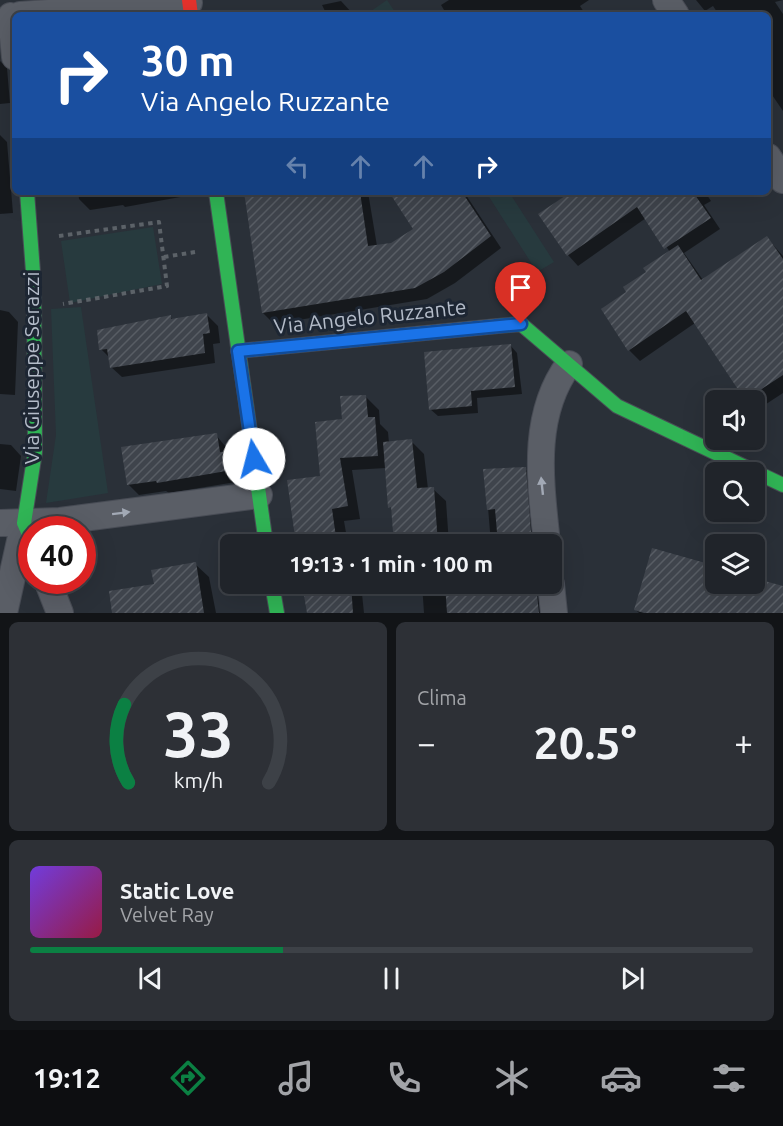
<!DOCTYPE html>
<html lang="it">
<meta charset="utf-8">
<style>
body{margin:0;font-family:Ubuntu,sans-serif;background:#2d3036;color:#f1f3f6;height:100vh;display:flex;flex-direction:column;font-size:22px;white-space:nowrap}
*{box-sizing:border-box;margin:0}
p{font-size:20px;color:#a2a4a8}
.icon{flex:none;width:33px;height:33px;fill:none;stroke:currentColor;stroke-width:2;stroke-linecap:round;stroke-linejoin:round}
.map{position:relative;height:613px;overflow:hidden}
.side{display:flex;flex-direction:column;gap:9px;padding:9px;background:#121417;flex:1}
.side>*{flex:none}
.hud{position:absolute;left:12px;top:12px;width:759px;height:183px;border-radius:9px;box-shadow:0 6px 24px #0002,0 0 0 2px #3d4147;background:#1a4fa0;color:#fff;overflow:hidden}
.fabs{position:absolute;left:705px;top:390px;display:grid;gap:12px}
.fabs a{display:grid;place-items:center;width:60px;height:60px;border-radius:9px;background:#20242a;box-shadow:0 6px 24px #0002,0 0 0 2px #3d4147;font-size:30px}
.speed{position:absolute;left:18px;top:516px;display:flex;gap:12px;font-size:30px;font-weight:700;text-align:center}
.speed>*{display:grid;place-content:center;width:78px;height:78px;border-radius:50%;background:#20242a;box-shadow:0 6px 24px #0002,0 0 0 2px #3d4147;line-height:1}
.speed .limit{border:9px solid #d22;background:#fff;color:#111}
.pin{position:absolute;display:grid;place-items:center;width:51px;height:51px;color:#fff;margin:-62px -26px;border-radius:50% 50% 50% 0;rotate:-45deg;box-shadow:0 0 6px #0007}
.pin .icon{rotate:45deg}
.me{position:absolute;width:66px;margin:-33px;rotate:352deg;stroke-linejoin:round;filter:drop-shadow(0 0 4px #0008)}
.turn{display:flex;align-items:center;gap:21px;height:126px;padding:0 30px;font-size:27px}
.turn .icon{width:78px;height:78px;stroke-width:2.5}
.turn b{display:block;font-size:42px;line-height:51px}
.lanes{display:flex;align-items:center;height:57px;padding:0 30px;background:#0003;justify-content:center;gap:30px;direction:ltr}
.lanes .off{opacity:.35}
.big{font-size:45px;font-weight:700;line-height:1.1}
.side .widget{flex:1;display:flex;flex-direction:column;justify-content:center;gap:9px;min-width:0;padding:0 21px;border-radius:9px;background:#2d3036}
.side .dial{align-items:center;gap:0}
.dial svg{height:156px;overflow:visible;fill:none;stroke:#3d4147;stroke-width:7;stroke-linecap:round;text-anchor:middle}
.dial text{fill:#f1f3f6;stroke:none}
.song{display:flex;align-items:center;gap:18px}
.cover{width:72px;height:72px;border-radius:9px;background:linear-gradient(135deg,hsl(260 70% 55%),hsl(340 70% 35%))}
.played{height:6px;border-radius:3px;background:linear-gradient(90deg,#0b8043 35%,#3d4147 35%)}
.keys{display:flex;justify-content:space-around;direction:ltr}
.heat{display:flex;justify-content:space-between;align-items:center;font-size:33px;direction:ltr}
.side .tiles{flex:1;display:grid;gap:9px;grid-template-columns:1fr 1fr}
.widget:last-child{grid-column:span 2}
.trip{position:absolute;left:220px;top:534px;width:342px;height:60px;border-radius:9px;background:#20242a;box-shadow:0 6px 24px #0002,0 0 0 2px #3d4147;font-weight:700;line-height:60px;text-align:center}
.tab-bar{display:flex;height:96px;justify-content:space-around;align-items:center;background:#0d0e11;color:#a2a4a8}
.tab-bar .icon{width:42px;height:42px}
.tab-bar .active{color:#0b8043}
.tab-bar b{font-size:27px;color:#f1f3f6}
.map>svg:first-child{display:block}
.park{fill:#273a3e}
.shadow{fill:#0007}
.building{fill:url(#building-hatch)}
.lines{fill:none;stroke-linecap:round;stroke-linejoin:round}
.street-casing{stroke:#484c55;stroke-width:28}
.fast-casing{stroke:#484c55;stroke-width:16}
.slow-casing{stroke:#484c55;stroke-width:16}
.jam-casing{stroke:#484c55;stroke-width:16}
.path{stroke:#5c6268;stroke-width:4;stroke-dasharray:4.5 4.5;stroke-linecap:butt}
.street{stroke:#5a5e66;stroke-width:26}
.fast{stroke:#30b455;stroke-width:14}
.slow{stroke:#ff9f0a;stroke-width:14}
.jam{stroke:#e5322d;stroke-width:14}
.oneway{fill:#a2a9b5}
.route-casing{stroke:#114b97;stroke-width:15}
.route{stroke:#1a73e8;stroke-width:10}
.labels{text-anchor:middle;stroke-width:6;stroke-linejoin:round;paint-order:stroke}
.street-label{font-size:21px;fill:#b4bcc9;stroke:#1d2633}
</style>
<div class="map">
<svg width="783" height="613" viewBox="0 0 783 613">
<defs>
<pattern id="building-hatch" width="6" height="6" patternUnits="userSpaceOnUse" patternTransform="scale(1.5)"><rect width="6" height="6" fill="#3f444c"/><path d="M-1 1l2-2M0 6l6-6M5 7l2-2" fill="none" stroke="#585d64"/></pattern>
</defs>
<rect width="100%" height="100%" fill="#2a3038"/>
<path class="park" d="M387 0 397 15H374L371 11Z
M486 192H509L554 262 537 272Z
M153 227 162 284 70 303 61 241Z
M81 307 108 493 46 503 56 435 51 309Z"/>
<path class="shadow" d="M449 0H589L580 6 586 15H436L444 10 441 5Z
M696 0H783L775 2 783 14V111L768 89V15H719L713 6 705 11Z
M341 1 354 15H327L322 5Z
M0 61 7 68 10 103 0 104Z
M0 135 7 142 13 213 0 214Z
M78 192H197V194L125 207 123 205 90 210 79 199Z
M245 192H368L377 246 392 245 415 229 391 192H464L501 248 455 283 427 299 274 324 263 313Z
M705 192 711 201 704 205 720 229 684 253 703 280 767 238 783 256V393L757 410 754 400H746L695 323 640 361 630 351 603 309 628 292 670 252 646 218 578 266 568 255 564 192Z
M0 310 9 312 18 322 15 395 0 394Z
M207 315 218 326 220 343 213 344 215 363 122 377 111 367 110 358 101 349 170 317 173 320Z
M510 345 517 353 522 394 477 398 478 413 438 416 430 409Z
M366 397 379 410 380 424 388 432 389 443 411 441 424 454 428 489H433L446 501 449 544H396L386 468 352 470 360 519 344 521 348 544H298L288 482 321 477 344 421Z
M216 435 239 463 242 481 169 493 166 491 139 495 128 484Z
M0 444 11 445 21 456 16 491 0 489Z
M525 469 538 482 543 544H491L485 471Z
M195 564 209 577 216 613H114L156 585Z
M304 584H361L364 613H308Z
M422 584H551L550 613H424Z
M716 584H754L783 587V613H639L635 609Z"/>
<path class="building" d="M244 192H360L368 246 391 243 413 229 389 192H462L491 236 444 272 415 288 262 313Z
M571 192H693L711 218 664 249 637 207 567 256 538 214Z
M767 236 783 259V375L745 400 686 311 628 351 601 309 626 292 623 287 646 272 643 268 678 245 701 280Z
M207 313 210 333 203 334 205 353 110 368 107 349 99 350 97 330 171 315V319Z
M511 344 515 387 471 391 472 406 429 410 424 352Z
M366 395 368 417H375L378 456 340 458 348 506 332 509 337 544H296L287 480 320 476 315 422 342 419 340 396Z
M217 433 220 452 229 451 232 470 157 483 156 481 127 485 121 447Z
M412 439 417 488 434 487 438 544H394L391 507 388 508 383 442Z
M526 467 532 544H498L495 509 487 510 483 469Z
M652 548 716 566V584H754V578L783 586V613H644L634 610Z
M196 562 204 613H112L109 591 154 584 151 570Z
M302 584H351L353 613H307Z
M445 584H536L539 613H447Z"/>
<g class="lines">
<defs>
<path id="street" d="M666 0 676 15
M20 15 189 3
M11 16 15 57
M768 157 783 180
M0 523 60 521 259 495
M547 544C541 484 530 417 569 364
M47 580 60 613
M551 584 554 613
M4 613 24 523"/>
<path id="fast" d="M27 192 34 285 35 452 24 523 32 541
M216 192 266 544
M498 326 521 324 617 406 783 485
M272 584 277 613"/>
<path id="slow" d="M238 351 498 326"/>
<path id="jam" d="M189 0 191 15"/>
</defs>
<use href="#street" class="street-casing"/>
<use href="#fast" class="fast-casing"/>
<use href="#slow" class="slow-casing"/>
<use href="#jam" class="jam-casing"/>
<path class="path" d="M59 236 159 222 167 286 63 304
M164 257 195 252"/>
<use href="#street" class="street"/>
<use href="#fast" class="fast"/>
<use href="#slow" class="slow"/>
<use href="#jam" class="jam"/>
</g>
<defs><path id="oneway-solid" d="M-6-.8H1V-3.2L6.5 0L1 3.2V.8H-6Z" transform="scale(1.5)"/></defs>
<g class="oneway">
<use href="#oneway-solid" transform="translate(542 486) rotate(-96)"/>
<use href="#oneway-solid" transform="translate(121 513) rotate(-7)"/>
</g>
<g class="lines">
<defs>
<path id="route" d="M254 459 238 351 521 324"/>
</defs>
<use href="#route" class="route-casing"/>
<use href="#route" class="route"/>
</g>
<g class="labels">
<g class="street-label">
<text transform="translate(370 317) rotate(-6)" y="7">Via Angelo Ruzzante</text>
<text transform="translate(32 368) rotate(-90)" y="7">Via Giuseppe Serazzi</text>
</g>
</g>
</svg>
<div class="fabs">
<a><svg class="icon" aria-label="sound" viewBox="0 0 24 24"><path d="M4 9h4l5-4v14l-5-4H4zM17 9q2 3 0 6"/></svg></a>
<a><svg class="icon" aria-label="search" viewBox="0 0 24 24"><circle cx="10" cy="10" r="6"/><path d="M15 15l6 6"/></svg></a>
<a><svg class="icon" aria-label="layers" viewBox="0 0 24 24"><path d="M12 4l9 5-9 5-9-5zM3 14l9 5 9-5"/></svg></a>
</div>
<div class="speed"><div class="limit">40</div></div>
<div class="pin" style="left:521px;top:324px;background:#d93025"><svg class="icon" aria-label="arrive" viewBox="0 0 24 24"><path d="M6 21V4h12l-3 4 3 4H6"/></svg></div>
<svg class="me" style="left:254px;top:459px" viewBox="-20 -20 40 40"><circle r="19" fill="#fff"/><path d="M0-13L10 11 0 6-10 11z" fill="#1a73e8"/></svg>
<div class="trip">19:13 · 1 min · 100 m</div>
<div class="hud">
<div class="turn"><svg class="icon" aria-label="right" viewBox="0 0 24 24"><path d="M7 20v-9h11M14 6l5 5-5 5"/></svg><div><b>30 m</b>Via Angelo Ruzzante</div></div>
<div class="lanes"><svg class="icon off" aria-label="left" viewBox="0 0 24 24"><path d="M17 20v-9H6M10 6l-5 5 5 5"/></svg><svg class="icon off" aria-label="ahead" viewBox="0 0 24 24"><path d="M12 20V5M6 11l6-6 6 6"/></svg><svg class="icon off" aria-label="ahead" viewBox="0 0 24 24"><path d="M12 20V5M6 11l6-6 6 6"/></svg><svg class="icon" aria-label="right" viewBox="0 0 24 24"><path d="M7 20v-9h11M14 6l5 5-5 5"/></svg></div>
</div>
</div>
<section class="side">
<div class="tiles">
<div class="widget dial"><svg viewBox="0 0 100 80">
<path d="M14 69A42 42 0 1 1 86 69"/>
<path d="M14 69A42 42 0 0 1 12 29" stroke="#0b8043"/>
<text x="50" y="56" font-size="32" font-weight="700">33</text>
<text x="50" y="72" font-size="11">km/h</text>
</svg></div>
<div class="widget"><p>Clima</p>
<div class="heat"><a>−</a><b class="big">20.5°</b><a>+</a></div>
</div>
<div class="widget">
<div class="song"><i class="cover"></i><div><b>Static Love</b><p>Velvet Ray</p></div></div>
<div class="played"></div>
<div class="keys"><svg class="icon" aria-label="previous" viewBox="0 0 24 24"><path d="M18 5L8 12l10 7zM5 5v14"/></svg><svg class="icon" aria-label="pause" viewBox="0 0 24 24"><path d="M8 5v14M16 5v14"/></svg><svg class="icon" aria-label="next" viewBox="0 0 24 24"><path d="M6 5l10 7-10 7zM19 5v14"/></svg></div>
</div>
</div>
</section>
<nav class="tab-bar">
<b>19:12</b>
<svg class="icon active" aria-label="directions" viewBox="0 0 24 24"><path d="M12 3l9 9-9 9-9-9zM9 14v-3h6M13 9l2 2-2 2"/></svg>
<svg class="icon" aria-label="music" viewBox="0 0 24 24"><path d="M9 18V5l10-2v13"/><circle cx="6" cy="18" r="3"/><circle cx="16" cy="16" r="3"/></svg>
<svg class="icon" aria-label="phone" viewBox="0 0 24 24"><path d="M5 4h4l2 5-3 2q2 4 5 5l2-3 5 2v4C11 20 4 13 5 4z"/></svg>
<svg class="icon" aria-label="climate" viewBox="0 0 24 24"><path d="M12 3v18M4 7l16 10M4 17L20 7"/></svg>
<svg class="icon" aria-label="car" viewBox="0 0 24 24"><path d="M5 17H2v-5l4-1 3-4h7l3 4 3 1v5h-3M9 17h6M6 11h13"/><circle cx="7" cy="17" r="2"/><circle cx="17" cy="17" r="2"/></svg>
<svg class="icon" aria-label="filters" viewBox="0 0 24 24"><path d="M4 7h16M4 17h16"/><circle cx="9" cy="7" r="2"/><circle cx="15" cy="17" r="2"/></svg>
</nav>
